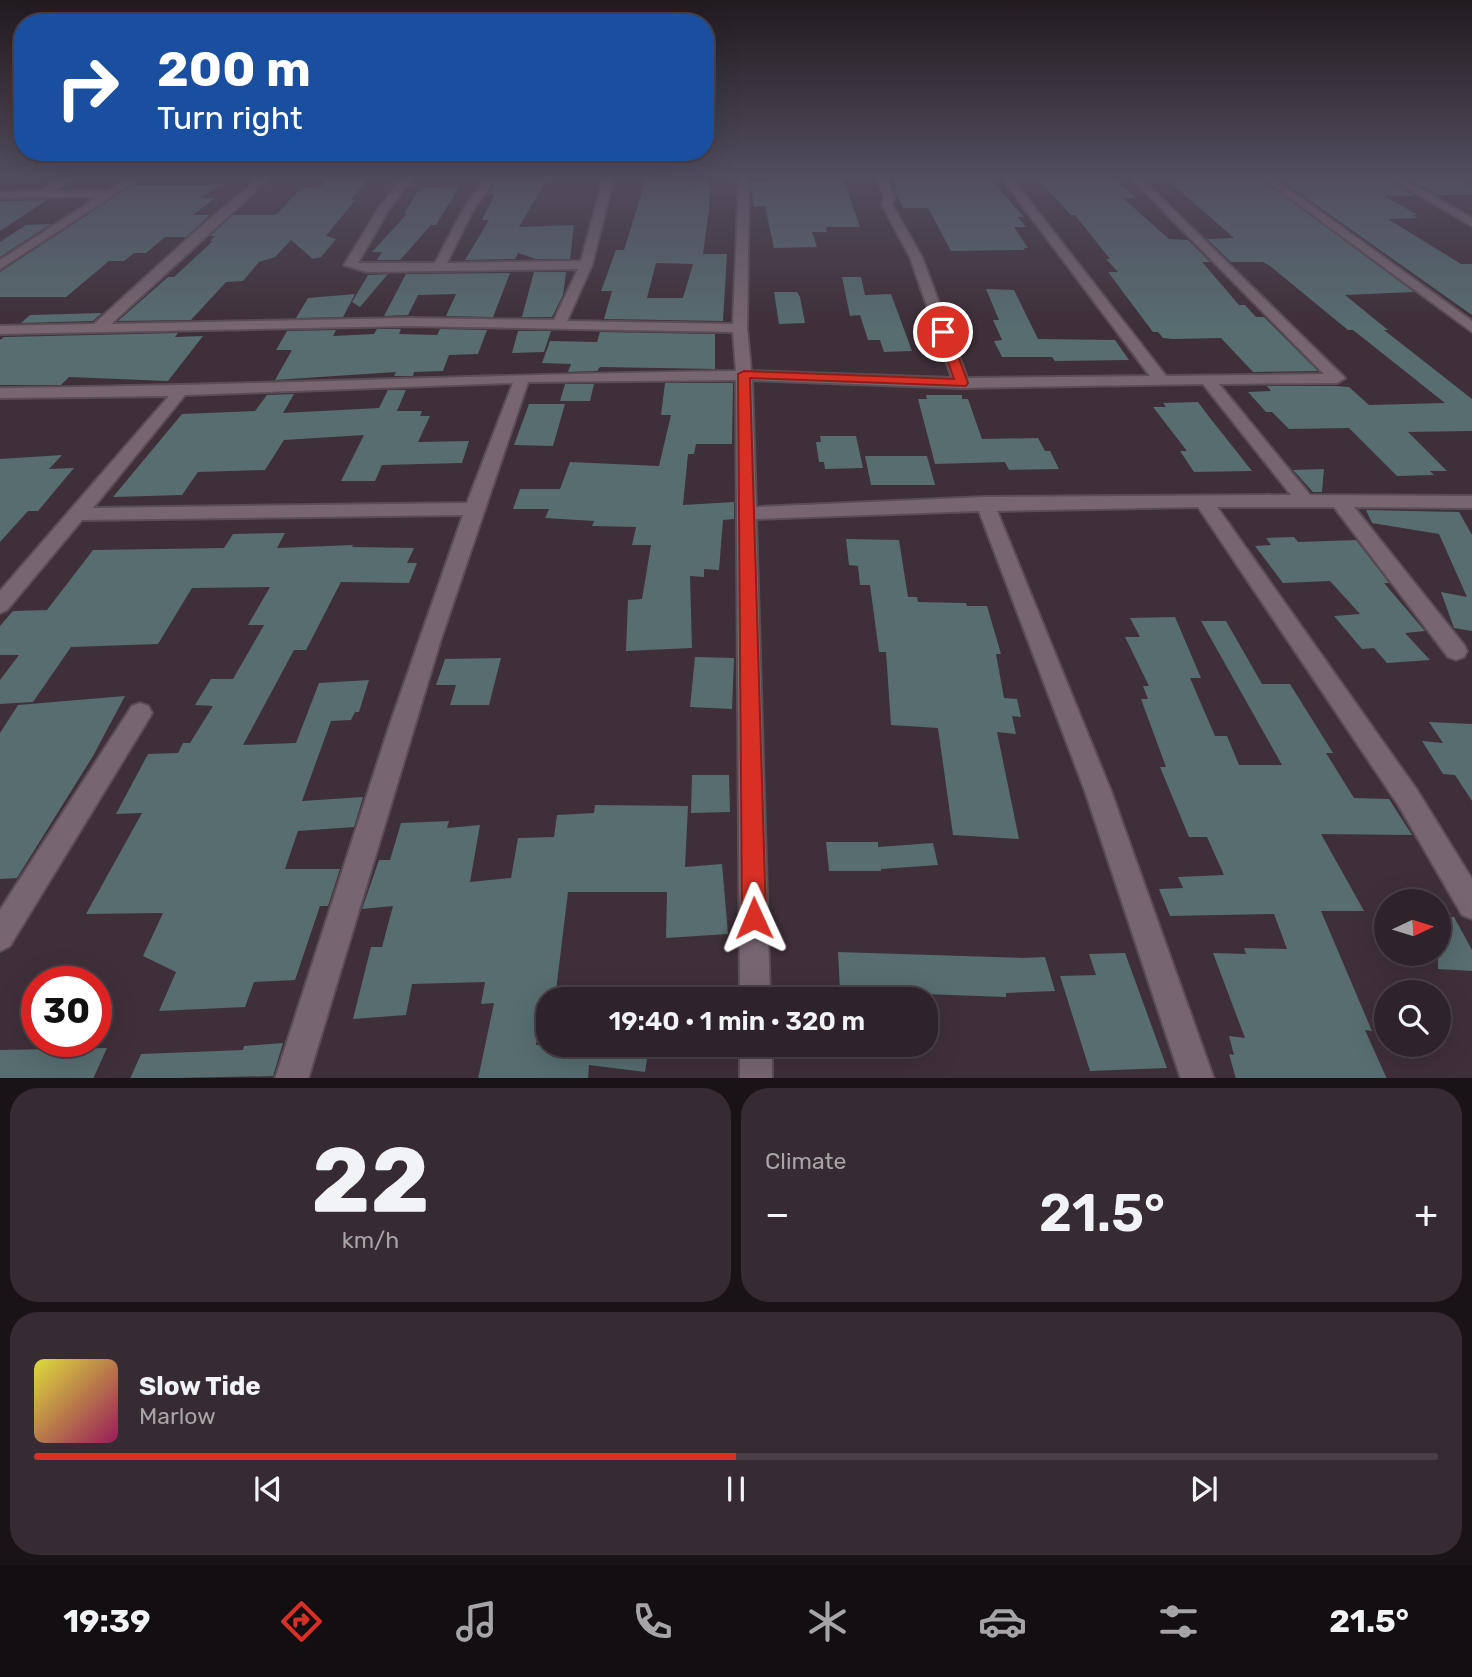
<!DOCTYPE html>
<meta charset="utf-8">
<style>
body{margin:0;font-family:Rubik,sans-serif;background:#362b32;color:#f1f3f6;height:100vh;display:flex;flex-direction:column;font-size:26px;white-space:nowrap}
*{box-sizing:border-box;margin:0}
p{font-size:23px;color:#a7a4a8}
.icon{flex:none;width:38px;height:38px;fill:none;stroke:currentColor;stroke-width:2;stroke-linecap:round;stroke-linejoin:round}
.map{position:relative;height:1078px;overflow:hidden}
.panel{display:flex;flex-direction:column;gap:10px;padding:10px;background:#191317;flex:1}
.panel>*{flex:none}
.top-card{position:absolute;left:14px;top:14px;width:700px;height:147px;border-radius:28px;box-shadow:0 7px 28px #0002,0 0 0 2px #494047;background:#1a4fa0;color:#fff;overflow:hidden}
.needle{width:46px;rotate:86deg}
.fabs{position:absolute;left:1374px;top:889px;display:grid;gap:14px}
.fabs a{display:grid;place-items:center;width:77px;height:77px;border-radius:50%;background:#2e232a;box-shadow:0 7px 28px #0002,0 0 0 2px #494047;font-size:35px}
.speed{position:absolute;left:21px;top:966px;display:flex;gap:14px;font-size:35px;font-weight:700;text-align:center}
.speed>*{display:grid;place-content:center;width:91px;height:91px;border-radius:50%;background:#2e232a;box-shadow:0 7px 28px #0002,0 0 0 2px #494047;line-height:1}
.speed .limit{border:10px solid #d22;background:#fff;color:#111}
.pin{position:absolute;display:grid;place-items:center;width:60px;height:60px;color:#fff;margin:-30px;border:4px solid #fff;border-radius:50%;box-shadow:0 2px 7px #0007}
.me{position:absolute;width:77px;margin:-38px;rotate:359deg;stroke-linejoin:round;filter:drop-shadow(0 0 5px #0008)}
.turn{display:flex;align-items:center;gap:24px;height:147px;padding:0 28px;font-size:32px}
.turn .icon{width:91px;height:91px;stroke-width:2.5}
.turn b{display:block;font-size:49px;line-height:60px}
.big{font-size:52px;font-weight:600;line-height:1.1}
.panel .card{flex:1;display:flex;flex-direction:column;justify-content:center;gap:10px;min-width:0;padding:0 24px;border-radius:28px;background:#362b32}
.panel .dial{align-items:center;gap:0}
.dial b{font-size:91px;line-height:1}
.song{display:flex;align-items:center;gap:21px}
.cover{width:84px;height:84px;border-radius:10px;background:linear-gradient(135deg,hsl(60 70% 55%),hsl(330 70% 35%))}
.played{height:7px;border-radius:4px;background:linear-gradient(90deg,#d93025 50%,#494047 50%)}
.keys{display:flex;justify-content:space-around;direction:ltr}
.heat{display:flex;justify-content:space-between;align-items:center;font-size:38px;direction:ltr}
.panel .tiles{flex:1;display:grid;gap:10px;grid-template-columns:1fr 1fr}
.card:last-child{grid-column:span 2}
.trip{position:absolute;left:536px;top:987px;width:402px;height:70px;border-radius:28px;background:#2e232a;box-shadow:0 7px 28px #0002,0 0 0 2px #494047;font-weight:600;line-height:70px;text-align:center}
.dock{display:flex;height:112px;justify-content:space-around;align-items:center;background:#120e11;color:#a7a4a8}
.dock .icon{width:49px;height:49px}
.dock .on{color:#d93025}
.dock b{font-size:32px;color:#f1f3f6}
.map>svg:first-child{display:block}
.building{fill:#576d70;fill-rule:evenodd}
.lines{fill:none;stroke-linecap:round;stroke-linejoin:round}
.minor-casing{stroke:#5a4d56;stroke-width:4}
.minor{fill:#776670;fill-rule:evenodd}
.route{fill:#d93025;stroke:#8d1f18;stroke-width:2}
</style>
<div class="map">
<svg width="1472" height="1079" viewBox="0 0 1472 1079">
<rect width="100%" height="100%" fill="#3e2f38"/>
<path class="building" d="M330 176H370L351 200H355L326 236 336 239 321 257 313 259 291 240 275 257 259 262 243 281 226 282 191 320 118 321 168 277H174L213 241H210L215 236H210L233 215H276L301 188 321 187Z
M502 176H553L544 184 519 227 574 225 570 259H536L518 253 515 259 465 260 489 220H482L495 194H488Z
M647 176H710L709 209 703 254H727L723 321 604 319 612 291H601L616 250H624ZM656 263 693 264 683 298H647Z
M767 176 843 177 860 227H826L827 232H812L817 247 774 248 765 206 754 207 751 188 752 181H768Z
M893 176H987L1024 217H1018L1026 227H1014L1028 248H1024L1025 250 951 251 928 208H903L894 189H896Z
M1034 176H1111L1136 198H1123L1169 239 1188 240 1210 262H1202L1239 305H1245L1256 317H1264L1318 371 1253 372 1221 338 1173 339 1163 338 1158 332H1153L1108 272H1118L1106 259H1110L1075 215H1071Z
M1257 176 1414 292 1345 295 1388 330H1384L1472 399V431L1408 432 1447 471H1430L1434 475 1397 476 1349 428 1289 429 1272 412H1266L1248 392 1271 391 1267 386H1336L1349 387 1369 405 1445 403 1353 330H1348L1270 266 1263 262H1231L1207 239 1234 238 1164 177Z
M1275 176H1384L1414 196H1384L1418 215H1412L1418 218 1388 219 1461 264H1472V315Z
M1403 176 1459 178 1472 186V195H1438Z
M133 185H219L201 198H215L193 215H210L186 237H165L146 253H134L124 261H109L66 297H0V272Z
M459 187 436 225H431L400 260H377L382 252H372L407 214H404L420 188Z
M47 200 0 231V201Z
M51 224 0 257V242L26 225Z
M534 272H566L563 295 552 317H522Z
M510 273 493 317 446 316 456 294 418 295 408 315 384 316 406 274Z
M388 274 360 307 352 302 368 275Z
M842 277H861L865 295 891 294 912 351 884 352 880 340H868L860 315 850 316Z
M986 289 1014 290 1038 339 1115 340 1129 360 1055 361 1052 357H1002L994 341 1002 340 993 320H999Z
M774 292H797L800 297 805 323 779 324Z
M355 294 343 317 296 318 308 298Z
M102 313 93 321 21 323 30 315Z
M377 329H401L399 334 437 335 440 329 487 330 478 354 449 355 443 371 414 372 413 376H394L396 372 275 380 292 350H276L287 331 336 330 333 336 374 334Z
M518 331H551L544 352 512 353Z
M600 332 715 334V369L600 367 597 371 568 372 571 364 542 363 550 341 597 342Z
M178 333 175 337 203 336 168 381 69 377 61 385H0V340L4 337Z
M665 383H733L732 444H696L694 454H688L683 505 734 502V519L723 520 719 570 704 569V577L690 576 692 648 626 651 628 600 642 599 651 545H632L636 527 592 526 594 521 545 518 549 509H513L520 489H560L570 462 659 466 671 415H661Z
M565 384H594L590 401H560Z
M388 390H406L397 411H422L420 416H430L418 442 469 441 462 463 382 465 375 481H341L364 435 284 440 265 470 198 472 182 495 113 497 182 414 255 411 267 395 294 394 283 413 379 408Z
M926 395H962V399H968L982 439 1038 438 1045 451H1050L1059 469 1009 470 1005 462 935 464 918 399H927Z
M1198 402 1210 418 1252 471 1194 472 1180 451H1187L1153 407H1166L1163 403Z
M529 404H565L553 446 514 445Z
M820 436H856L863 468 825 469 824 462H819L816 442H821Z
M62 455 49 469 74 468 38 511H28L0 542V459Z
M865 456H927L935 485H871Z
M1324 469 1322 492H1313L1293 470Z
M1366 510 1459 512 1472 535V631L1454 628 1441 592 1467 597 1439 534 1372 523Z
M285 533 277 548 353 545 352 547 414 548 407 563H417L409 583 341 582 306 650H294L243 745 296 743 319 683 369 680 359 712H355L351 720 331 721 302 801 363 797 354 827 298 831 285 869H340L328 906H320L295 980 254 982 245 1007 159 1011 176 972 143 956 163 913 86 914 142 813 116 814 148 754 178 753 183 743H190L213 706 195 705 211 679H233L264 625H248L270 587 192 588 158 644 71 647 33 702 0 704V680L19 655H0V626L13 611 47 610 93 550 224 548 233 534Z
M1294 537 1298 542 1356 540 1389 583H1384L1425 631 1405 633 1430 660 1387 663 1374 648 1362 649 1334 616 1360 614 1330 581 1283 583 1255 546 1271 545 1266 538Z
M846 539 899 540 908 597H917L918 602 966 603 967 606H987L1001 654H996L1004 698 1017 699 1021 717 1012 716 1016 734 997 732 1019 839 953 835 938 728 891 725 886 652H879L870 585H860L858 566 849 565Z
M1175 617 1201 678H1190L1215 736H1227L1239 765H1282L1201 621H1226L1262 684H1290L1333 753H1326L1354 798 1389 799 1412 835 1321 834 1364 911H1321L1372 1031 1365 1030 1387 1079H1236L1229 1054 1234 1055 1229 1036 1245 1038 1213 953 1246 954 1244 948 1287 949 1274 914 1170 916 1159 889 1183 888 1178 877 1224 875 1207 837H1189L1160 767H1166L1141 699H1148L1143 686H1149L1125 637H1140L1130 618Z
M695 657 734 658 732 709 690 707Z
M501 658 489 705H450L456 685H436L445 659Z
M125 696 93 756 17 878 0 879V733L18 705Z
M1429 722 1472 724V801L1455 775 1443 774 1422 741 1443 743Z
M692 775H729L730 812 691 813Z
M595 805 688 806 685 867 722 864 728 934 666 938 667 892H568L555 999 543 1002 536 1045H649L645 1072 589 1065 588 1079H478L494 1003 481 1004 485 982 412 984 406 1015 353 1019 371 947H382L393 906 362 909 379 860H390L401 823 449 821 447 828 480 825 470 882 511 878 518 838 554 837 557 815 594 813Z
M826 842H878V847L933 843 938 865 881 869V871H829Z
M1438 916 1454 917 1472 950V971L1438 969Z
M838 952 1023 958 1045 957 1055 991 1006 993V997L840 991Z
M1125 953 1167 1068 1090 1071 1060 976 1096 975 1089 954Z
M283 1043 273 1076 130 1079 141 1054 243 1050 244 1046Z
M107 1048 93 1079H0V1050Z"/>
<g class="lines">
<defs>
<path id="minor" d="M65 176H76L55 191H108L131 176H143L0 269V260L98 197 0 198V192L41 191Z
M261 176H272L111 324 409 318 554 320 578 269 367 272 344 265 379 208 404 176H414L389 209 358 263H435L463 210 487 176H497L473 210 447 263 581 261 604 176H614L592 265 567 321 733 324 739 176H749L747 328 751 371 952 378 910 257 882 205 884 197 876 176H886L894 197 892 205 922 257 967 378 1150 376 1000 176H1010L1166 376 1324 374 1129 176H1139L1345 378 1337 383 1219 384 1310 495 1472 496V508L1354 507 1464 645 1467 651 1464 657 1456 660 1448 657 1334 507H1217L1417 790 1472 879V919L1462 915 1399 806 1198 507 997 511 1111 791 1214 1079H1181L1085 791 979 511 756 519 770 999H740L736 380 528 382 441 639 308 1079H275L389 727 463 515 82 520 7 610 0 613V591L169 396 0 398V388C245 386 491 374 736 371L733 332 409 326 0 334V326L94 324 196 231ZM752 380 961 388 1203 384 1291 495 985 497 756 507ZM513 383 467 503 93 508 185 395Z
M1260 176H1271L1472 321V332Z
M1386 176H1398L1472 218V226Z
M140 703 148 706 152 713 148 720 10 946 0 951V910L132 706Z
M740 1045H772V1079H740Z"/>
</defs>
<use href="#minor" class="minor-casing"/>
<use href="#minor" class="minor"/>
</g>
<linearGradient id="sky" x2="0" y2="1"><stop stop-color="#221a1f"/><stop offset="0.54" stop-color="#524d5e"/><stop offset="1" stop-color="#524d5e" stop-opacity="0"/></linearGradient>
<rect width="1472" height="327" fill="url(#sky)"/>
<path class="route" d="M943 329 949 332 968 383 966 386 750 378 766 918 762 927 754 930 745 927 742 918 738 374 744 371 954 379 937 332Z"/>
</svg>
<div class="fabs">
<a><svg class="needle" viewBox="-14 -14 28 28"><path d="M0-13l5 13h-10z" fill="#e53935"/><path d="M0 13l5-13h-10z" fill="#a7a4a8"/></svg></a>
<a><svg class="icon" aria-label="search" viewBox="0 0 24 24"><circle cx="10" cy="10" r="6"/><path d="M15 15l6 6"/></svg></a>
</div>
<div class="speed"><div class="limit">30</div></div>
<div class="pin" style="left:943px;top:332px;background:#d93025"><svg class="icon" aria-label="arrive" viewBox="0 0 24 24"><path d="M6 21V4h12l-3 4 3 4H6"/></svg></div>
<svg class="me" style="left:754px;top:918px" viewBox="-20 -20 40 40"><path d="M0-17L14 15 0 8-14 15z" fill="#d93025" stroke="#fff" stroke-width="4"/></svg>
<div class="trip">19:40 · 1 min · 320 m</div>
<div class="top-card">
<div class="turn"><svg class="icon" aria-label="right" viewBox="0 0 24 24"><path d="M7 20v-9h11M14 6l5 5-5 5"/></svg><div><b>200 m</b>Turn right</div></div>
</div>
</div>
<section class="panel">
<div class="tiles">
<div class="card dial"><b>22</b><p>km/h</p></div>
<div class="card"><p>Climate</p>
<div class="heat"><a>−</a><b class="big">21.5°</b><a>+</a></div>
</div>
<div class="card">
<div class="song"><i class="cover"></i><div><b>Slow Tide</b><p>Marlow</p></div></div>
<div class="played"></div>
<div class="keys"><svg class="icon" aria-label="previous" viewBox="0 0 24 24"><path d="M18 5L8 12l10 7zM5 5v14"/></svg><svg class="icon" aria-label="pause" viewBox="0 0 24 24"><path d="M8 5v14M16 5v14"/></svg><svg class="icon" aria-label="next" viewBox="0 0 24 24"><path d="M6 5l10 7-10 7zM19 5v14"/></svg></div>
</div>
</div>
</section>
<nav class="dock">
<b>19:39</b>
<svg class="icon on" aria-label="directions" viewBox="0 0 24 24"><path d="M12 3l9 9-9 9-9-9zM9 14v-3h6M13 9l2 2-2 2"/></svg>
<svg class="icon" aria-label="music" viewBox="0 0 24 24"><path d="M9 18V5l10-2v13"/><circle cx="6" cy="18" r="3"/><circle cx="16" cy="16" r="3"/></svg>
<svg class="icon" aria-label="phone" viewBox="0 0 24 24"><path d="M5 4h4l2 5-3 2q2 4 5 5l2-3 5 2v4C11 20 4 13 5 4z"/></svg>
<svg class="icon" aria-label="climate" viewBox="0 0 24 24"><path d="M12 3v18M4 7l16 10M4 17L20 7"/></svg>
<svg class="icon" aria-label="car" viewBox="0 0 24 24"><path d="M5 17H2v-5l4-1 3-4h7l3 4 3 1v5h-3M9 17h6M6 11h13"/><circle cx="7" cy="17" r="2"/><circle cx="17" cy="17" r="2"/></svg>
<svg class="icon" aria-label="filters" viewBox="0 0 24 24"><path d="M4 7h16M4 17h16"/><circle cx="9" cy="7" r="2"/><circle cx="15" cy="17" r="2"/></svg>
<b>21.5°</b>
</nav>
